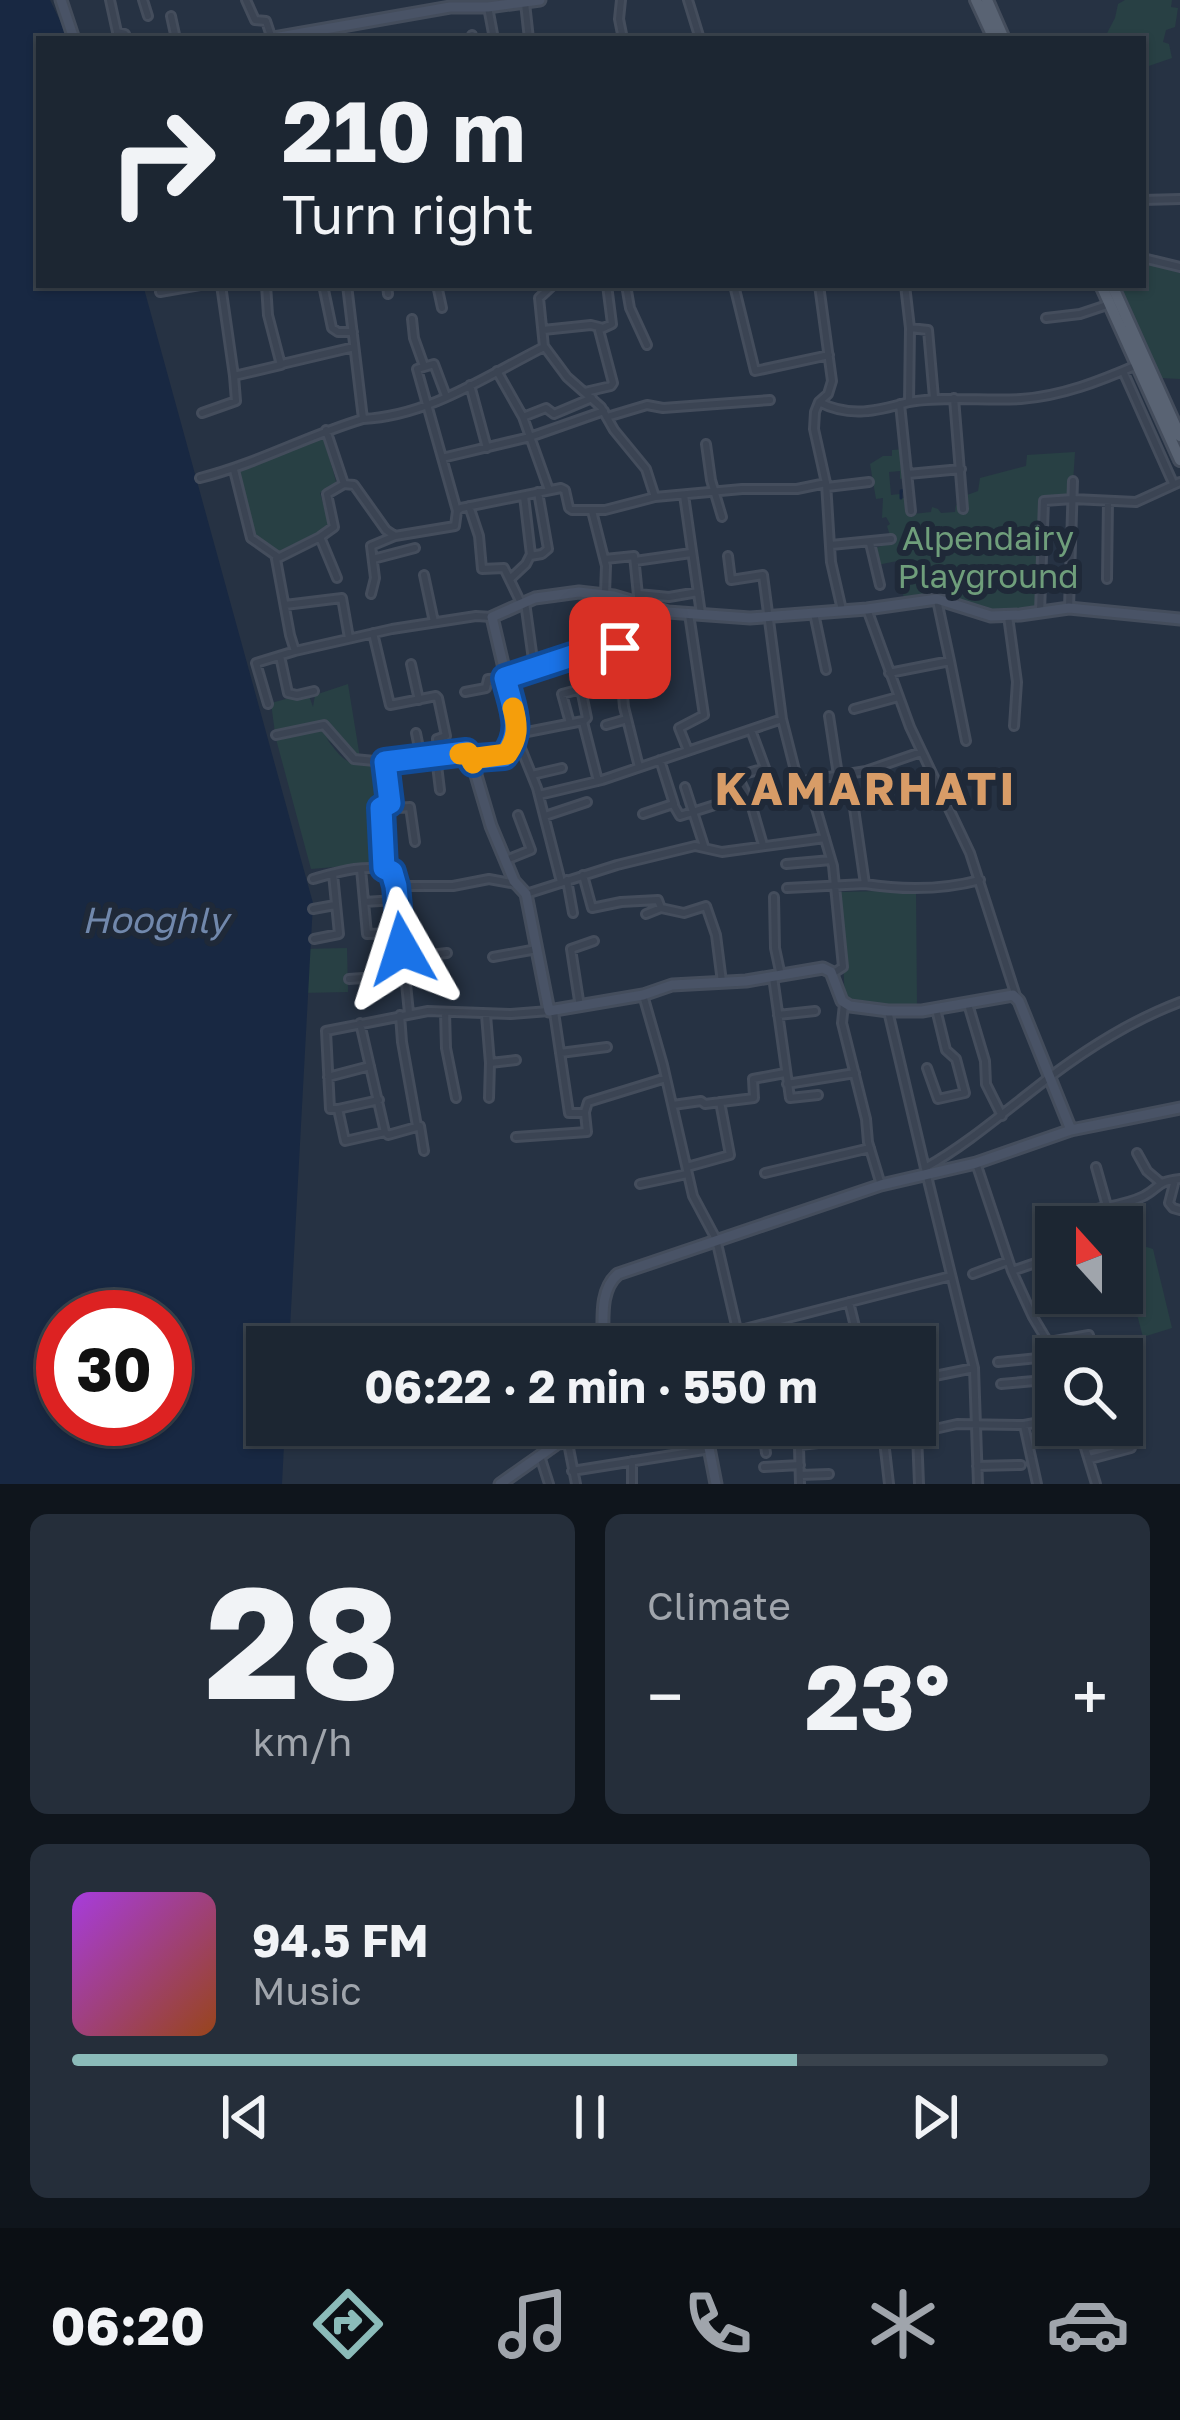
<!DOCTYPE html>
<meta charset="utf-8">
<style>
body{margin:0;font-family:"Golos Text",sans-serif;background:#252e3a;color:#f1f3f6;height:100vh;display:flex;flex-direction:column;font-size:45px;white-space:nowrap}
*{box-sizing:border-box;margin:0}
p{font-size:39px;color:#a0a5ac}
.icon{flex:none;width:66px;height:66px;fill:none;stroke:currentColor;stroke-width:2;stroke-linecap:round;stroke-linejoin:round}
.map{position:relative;height:1484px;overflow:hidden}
.side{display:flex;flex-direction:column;gap:30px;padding:30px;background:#0f151c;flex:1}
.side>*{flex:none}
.top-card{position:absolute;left:36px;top:36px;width:1110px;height:252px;border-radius:0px;box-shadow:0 3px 9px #0004,0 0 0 3px #3a434d;background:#1c2632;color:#f1f3f6;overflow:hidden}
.needle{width:78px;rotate:339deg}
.buttons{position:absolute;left:1035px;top:1206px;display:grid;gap:24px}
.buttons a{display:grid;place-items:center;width:108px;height:108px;border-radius:0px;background:#1c2632;box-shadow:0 3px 9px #0004,0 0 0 3px #3a434d;font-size:60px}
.speed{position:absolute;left:36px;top:1290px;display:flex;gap:24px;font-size:60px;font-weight:700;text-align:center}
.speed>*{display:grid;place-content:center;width:156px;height:156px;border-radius:50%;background:#1c2632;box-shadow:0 3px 9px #0004,0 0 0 3px #3a434d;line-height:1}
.speed .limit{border:18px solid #d22;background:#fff;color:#111}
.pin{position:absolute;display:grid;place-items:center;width:102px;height:102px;color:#fff;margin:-51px;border-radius:24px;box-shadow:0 6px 18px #0006}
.me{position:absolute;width:132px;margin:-66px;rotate:354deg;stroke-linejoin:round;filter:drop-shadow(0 0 9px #0008)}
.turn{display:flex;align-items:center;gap:42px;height:252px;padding:0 48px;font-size:54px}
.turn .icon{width:156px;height:156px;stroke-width:2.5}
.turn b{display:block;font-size:84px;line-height:102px}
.big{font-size:90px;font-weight:700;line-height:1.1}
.side .card{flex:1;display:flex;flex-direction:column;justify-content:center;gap:18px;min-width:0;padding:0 42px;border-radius:18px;background:#252e3a}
.side .dial{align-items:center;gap:0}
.dial b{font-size:156px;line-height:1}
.song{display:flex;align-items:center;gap:36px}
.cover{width:144px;height:144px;border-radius:18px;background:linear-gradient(135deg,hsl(280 70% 55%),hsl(20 70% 35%))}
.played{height:12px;border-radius:6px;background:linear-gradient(90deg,#8bbbb9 70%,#3a434d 70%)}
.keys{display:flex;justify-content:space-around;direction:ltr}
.heat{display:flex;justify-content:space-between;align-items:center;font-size:66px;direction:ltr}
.side .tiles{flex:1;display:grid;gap:30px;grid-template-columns:1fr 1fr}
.card:last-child{grid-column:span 2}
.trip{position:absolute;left:246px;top:1326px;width:690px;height:120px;border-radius:0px;background:#1c2632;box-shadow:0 3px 9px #0004,0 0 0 3px #3a434d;font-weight:700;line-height:120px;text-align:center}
.menu{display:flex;height:192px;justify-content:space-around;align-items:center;background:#0b0f14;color:#a0a5ac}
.menu .icon{width:84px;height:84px}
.menu .current{color:#8bbbb9}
.menu b{font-size:54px;color:#f1f3f6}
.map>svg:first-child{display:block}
.green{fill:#284044}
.water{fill:#182842;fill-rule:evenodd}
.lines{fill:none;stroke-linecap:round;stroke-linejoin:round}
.stream{stroke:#182842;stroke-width:3}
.street-casing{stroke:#444d5c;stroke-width:12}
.secondary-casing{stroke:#444d5c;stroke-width:15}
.primary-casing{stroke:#444d5c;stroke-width:16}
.street{stroke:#3b4453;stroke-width:6}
.secondary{stroke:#495366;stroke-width:9}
.primary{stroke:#596373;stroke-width:10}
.route-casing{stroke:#114b97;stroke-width:30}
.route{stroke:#1a73e8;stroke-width:21}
.slow{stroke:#f59e0b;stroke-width:21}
.labels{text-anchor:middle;stroke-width:12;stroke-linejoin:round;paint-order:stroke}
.park-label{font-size:33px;fill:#6f9e7b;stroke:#1f2938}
.water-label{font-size:36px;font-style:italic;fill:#7188ac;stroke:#1f2938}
.district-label{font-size:45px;font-weight:bold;letter-spacing:3px;fill:#d89c67;stroke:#1f2938}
</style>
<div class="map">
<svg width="1180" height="1484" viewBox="0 0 1180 1484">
<rect width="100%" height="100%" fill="#263243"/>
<path class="green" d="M1125 0H1172L1171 7 1178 8 1175 27 1166 30 1163 42 1169 44 1172 58 1143 68V39H1104L1115 18 1118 4Z
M1143 262 1180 273V379L1161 378 1117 285H1143Z
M323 435 337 485 320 493 330 527 277 552 253 536 238 472Z
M905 449 907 478 900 479V471L889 472 891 495 900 494 901 498H909L912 517 913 514 931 512 932 507 938 509 941 513 955 512 956 505 962 506 964 511 967 495 978 491 980 478 1026 466 1027 455 1075 452 1072 498H1043L1038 610 988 615 938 598 904 599 897 561 877 565 873 549 892 542 887 526 890 524 886 517 882 518 883 498 876 499 870 464 883 456H892V450Z
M348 684 360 758 340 750 326 738C347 766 349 765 383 766L385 804 379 806 381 863 311 869 276 739 319 729 314 724 275 733 271 703 308 693 313 707 315 695Z
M916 890 917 1008 845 1002 840 892Z
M347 948 348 992 300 993 302 949Z
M1125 1240 1153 1249 1172 1328 1143 1337 1135 1307 1108 1316 1101 1293H1122V1241Z"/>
<path class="water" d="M0 0H50L69 39H39V285H143L313 903 289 1347H267V1425H285L282 1484H0ZM63 1317H165V1419H63Z"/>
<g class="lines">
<path class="stream" d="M901 498V491L908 490"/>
<defs>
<path id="street" d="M110 0 117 32 125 34 127 39
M143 0 148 16
M246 0 255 20 266 21 271 36
M621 0 619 19 623 39
M688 0 700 39
M525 3 529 39
M488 7 494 39
M171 16 176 39
M472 35 473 39
M1143 200 1180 199
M1143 258 1180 267
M221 285 234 376
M323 285 332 328 338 332H353
M387 285 388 294
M437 285 442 308
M626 285 630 308 647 345
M734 285 755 371 829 355
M819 285 832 381 828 394 819 402 815 412 814 429 826 483 831 562 842 610
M160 292 200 285
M1046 318 1080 314 1110 304
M412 319 414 338 424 366
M910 328 928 330 934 398
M543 330 591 325 603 328
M544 346 567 377 601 407 614 430 646 469 655 497 742 489H797L826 483
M282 364 354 347
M497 371 523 417 549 490
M1123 371 1173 483
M470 385 487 448
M585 392 611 386 613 383 599 330 612 324 607 285
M446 396 434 364 417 369 457 511
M954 398 963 509
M819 402C850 418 877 411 909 402L910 328 905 285
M909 402C946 396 983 401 1021 399 1062 396 1100 381 1137 365
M900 404 911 511
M202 413 236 401 234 376 281 365 268 315 266 285
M523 417 546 408 554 414 592 398
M607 417 647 405 663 408 770 400
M363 419C429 416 486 376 544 347L539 298 553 285
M326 430 344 484 327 494 334 527 320 537 276 559 290 635 295 651 392 629 476 616 492 617
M706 444 711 480 722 517
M442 458 530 437 604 411
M234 470 251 538 278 557
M908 474 961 469
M200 478C259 463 306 436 363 419L347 285
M344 484 354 485 386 530 395 536 455 526 457 511 461 508 561 488 565 490 569 508 572 510H605L655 497
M827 487 869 482
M684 495 701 614
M524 496 531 555
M469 506 479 536 482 569 504 568 521 603
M592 511 606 566 605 594
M320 537 337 578
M870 543 880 585
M831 545 891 539
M728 556 731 580 763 575 782 719 798 782 866 771 921 752
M373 559 415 548
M605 559 634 556 639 605
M635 561 691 553
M424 575 434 622
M510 579 526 564 530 556 542 554 548 549 538 492
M1107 579 1108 501
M371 594 375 578 371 546 395 536
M638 594 669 597 698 592
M614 596 624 707 639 767
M937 600 950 661
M525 602 534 667
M285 605 342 598 349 638
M1069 608 1073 481
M867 609 910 727 970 853 1016 996
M1040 612 1044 501 1073 499 1136 502 1180 482
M814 613 826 670
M1008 616 1017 682 1014 726
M373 633 390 705 436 696 438 698 446 736 437 739 438 756
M280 656 288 693 297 695 314 691
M411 664 419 700
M579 668 621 664
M889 673 950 661 966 741
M465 692 486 688 488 679 505 678 572 656 620 648
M268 704 256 663 295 651
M854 709 898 697
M829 716 838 775
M570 723 562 694 581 689 587 718 583 722 598 781
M606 725 627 719
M416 733 421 758
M517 734 583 721
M276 735 324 725 354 759 385 762 467 752 473 763
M516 736 537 788 561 882
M687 748 679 728 704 715 689 614
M436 757 440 790
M660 760 674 804
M532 775 562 768
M738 776 752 807 763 845
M808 781 833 866 843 967 832 974
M685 787 704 846
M539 795 602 780 782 719
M389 805 395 808 410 807 415 842
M643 814 673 804 680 816 724 802 727 779 765 768 751 730
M545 816 587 802
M506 860 531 850 518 815
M786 864 831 860
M384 868 381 808 390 803 385 762
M361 869 367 934 399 933
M583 875 592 908 621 902 658 900 661 908 684 913 706 906 716 935 722 982
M313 879C338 872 367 863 391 871L396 886 409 1013
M567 880 573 913
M865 884C903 890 942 890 980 880
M396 886H453L489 879 516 884
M787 888 865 884 849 774
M526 894 617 865 695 846 722 852 825 838
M774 897 775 948 781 976
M364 902 396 900
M313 909 335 905
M646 914 661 908
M314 939 339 934 333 874
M493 957 537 949
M403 958 447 953
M773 977 790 1098 818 1095
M349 979 405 975
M643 995 663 1065 693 1196 716 1239 741 1347
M844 1004 842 1023 866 1119 868 1142 881 1185
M968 1004 985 1061 986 1084 1002 1116
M580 1007 571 949 594 941
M888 1011 925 1168
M445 1012 446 1048 456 1098
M400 1015 402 1042 417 1126
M486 1015 490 1063 516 1060
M778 1015 815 1011
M560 1053 607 1047
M927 1068 938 1099 965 1093 956 1059 946 1050 936 1009
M328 1077 370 1066
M787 1084 855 1073
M489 1098 490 1063
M379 1100 338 1109H330L326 1031 428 1011 511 1014 549 1011
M673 1105 701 1101 705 1104 754 1098 753 1079 785 1073
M338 1109 345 1141 385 1132 360 1023
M585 1112 588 1102 666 1078
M385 1132 388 1135 420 1126 424 1151
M516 1137 587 1132 585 1113H569L554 1012
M1137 1153 1147 1171 1160 1182
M976 1163 1012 1271 1033 1317 1058 1359
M687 1167 730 1155 720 1102
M1096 1167 1107 1206
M765 1173 870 1148
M1175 1180 1169 1203 1173 1208 1180 1210
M640 1184 687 1174
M1086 1227 1089 1214 1093 1210C1110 1206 1128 1204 1144 1196 1162 1186 1155 1182 1180 1179
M1012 1271 1050 1258 1040 1229
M973 1274 1008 1261
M849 1302 860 1347
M1049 1342 1089 1335
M660 1347 737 1331 951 1276
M998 1362 1057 1356
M915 1380 974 1368
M1001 1384 1056 1379
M762 1425 766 1453
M794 1425 799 1447 800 1484
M880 1425 885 1434 899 1437 957 1424 1024 1425 1056 1419
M1024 1425 1037 1484
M1078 1425 1096 1484
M883 1432 889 1484
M917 1434 919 1484
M568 1443 576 1484
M799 1445 847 1440 851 1433 880 1428
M1086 1448 1129 1437
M540 1456 549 1484
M1090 1459 1131 1448 1122 1420
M632 1461V1484
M977 1466 1021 1465
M764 1467 800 1465
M572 1471 710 1449
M800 1475 829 1474
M978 1484 974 1368 925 1168C964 1146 997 1118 1033 1090 1077 1055 1127 1022 1180 1002"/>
<path id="secondary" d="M61 0 74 39
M268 39 450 7H488L540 0
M1071 1130 1019 1001 1013 995 922 1011H888L850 1006 842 1001 831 972 823 968 746 981 672 985 643 995 549 1011 526 894 514 881 491 826 473 765 477 758 507 754 514 742 518 728 492 617 535 598 579 592 614 596 668 612 750 618 867 609 937 599 991 616 1020 615 1069 608 1180 619
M603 1347C604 1323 598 1291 618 1274L881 1185 976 1163 1071 1130 1180 1108
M558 1443 705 1427 716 1484
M500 1484 558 1443 573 1425"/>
<path id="primary" d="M976 0 994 39
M987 0 1004 39
M1101 285 1180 460
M1112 285 1180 436"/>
</defs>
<use href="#street" class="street-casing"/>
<use href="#secondary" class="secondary-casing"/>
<use href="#primary" class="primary-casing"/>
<use href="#street" class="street"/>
<use href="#secondary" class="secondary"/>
<use href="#primary" class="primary"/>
</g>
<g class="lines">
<defs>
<path id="route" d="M402 949 396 886 392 872 384 868 381 808 390 803 385 762 466 752 473 763 477 758 504 756C525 731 512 707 505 678L572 656 620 648"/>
</defs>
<use href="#route" class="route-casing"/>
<use href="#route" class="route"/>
<path class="slow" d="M460 754 468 753 473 763 477 758 507 754C518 738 518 727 513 708"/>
</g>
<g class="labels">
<g class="park-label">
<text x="988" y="550">Alpendairy<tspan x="988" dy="38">Playground</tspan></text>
</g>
<g class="water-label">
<text x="155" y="933">Hooghly</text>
</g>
<g class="district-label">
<text x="866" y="805">KAMARHATI</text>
</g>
</g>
</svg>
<div class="buttons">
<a><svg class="needle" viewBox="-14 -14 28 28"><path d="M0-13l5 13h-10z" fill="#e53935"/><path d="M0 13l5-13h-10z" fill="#a0a5ac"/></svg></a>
<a><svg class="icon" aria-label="search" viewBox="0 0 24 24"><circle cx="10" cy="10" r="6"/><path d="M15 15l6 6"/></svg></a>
</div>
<div class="speed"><div class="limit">30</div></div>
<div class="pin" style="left:620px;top:648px;background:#d93025"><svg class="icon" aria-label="arrive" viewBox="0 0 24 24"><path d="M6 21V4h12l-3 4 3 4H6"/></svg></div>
<svg class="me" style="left:402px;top:949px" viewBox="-20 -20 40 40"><path d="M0-17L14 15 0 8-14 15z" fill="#1a73e8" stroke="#fff" stroke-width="4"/></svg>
<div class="trip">06:22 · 2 min · 550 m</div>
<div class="top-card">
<div class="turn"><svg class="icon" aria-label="right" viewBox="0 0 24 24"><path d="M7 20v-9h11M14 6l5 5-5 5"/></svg><div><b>210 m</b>Turn right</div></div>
</div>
</div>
<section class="side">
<div class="tiles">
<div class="card dial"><b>28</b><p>km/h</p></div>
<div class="card"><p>Climate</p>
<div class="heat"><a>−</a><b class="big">23°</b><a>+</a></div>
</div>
<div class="card">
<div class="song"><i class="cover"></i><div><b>94.5 FM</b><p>Music</p></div></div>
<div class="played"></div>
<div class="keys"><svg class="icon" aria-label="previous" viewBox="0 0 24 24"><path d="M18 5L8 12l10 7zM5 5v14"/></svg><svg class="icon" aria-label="pause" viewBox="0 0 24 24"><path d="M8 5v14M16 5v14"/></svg><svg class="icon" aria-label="next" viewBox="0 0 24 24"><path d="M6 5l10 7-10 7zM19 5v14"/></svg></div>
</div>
</div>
</section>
<nav class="menu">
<b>06:20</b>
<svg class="icon current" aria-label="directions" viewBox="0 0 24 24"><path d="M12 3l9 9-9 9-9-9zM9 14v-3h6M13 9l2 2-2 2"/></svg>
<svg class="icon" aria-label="music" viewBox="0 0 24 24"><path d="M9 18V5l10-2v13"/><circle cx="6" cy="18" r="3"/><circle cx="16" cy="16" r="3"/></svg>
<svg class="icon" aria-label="phone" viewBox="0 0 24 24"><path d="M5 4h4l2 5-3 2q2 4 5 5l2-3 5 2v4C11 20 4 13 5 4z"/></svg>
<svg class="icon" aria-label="climate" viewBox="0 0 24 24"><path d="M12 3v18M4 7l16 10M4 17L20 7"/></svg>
<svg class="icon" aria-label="car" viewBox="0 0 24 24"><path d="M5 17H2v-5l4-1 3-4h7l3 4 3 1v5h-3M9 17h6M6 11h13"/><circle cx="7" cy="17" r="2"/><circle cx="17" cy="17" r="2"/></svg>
</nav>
